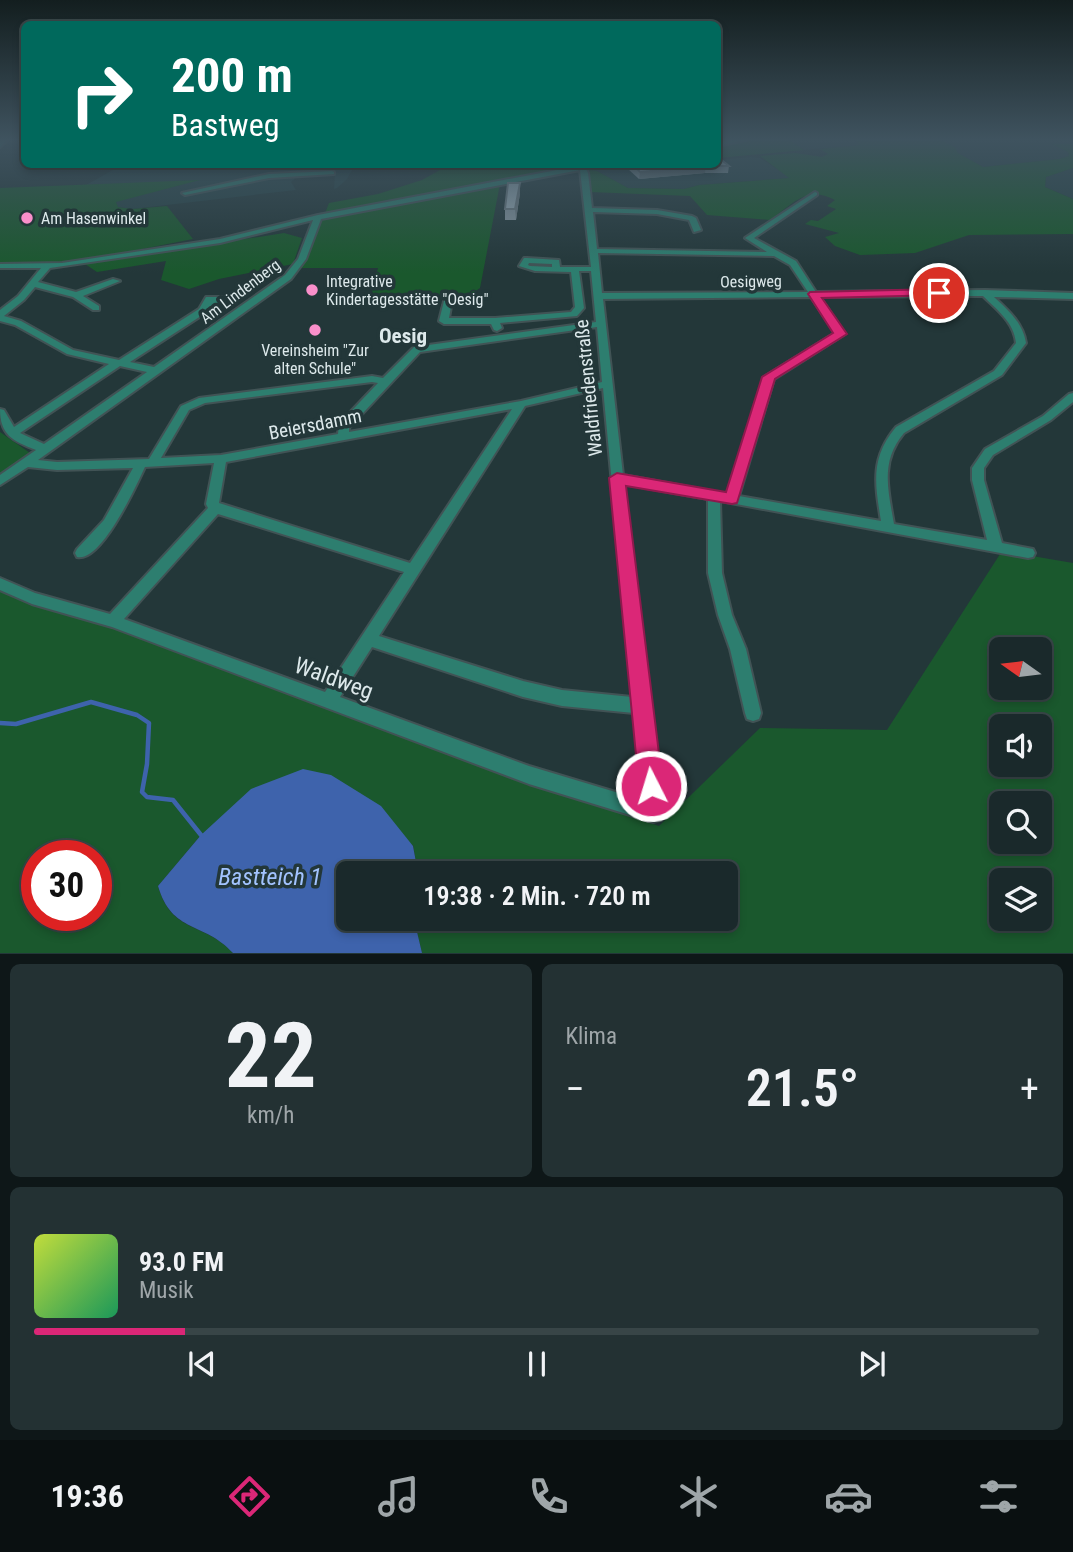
<!DOCTYPE html>
<html lang="de">
<meta charset="utf-8">
<style>
body{margin:0;font-family:"Roboto Condensed",sans-serif;background:#233133;color:#f1f3f6;height:100vh;display:flex;flex-direction:column;font-size:26px;white-space:nowrap}
*{box-sizing:border-box;margin:0}
p{font-size:23px;color:#9fa6a9}
.icon{flex:none;width:38px;height:38px;fill:none;stroke:currentColor;stroke-width:2;stroke-linecap:round;stroke-linejoin:round}
.map{position:relative;height:954px;overflow:hidden}
.drawer{display:flex;flex-direction:column;gap:10px;padding:10px;background:#0e1718;flex:1}
.drawer>*{flex:none}
.hud{position:absolute;left:21px;top:21px;width:700px;height:147px;border-radius:10px;box-shadow:0 4px 10px #0003,0 0 0 2px #384547;background:#00695c;color:#fff;overflow:hidden}
.needle{width:46px;rotate:284deg}
.tools{position:absolute;left:989px;top:637px;display:grid;gap:14px}
.tools a{display:grid;place-items:center;width:63px;height:63px;border-radius:10px;background:#1a292b;box-shadow:0 4px 10px #0003,0 0 0 2px #384547;font-size:35px}
.speed{position:absolute;left:21px;top:840px;display:flex;gap:14px;font-size:35px;font-weight:700;text-align:center}
.speed>*{display:grid;place-content:center;width:91px;height:91px;border-radius:50%;background:#1a292b;box-shadow:0 4px 10px #0003,0 0 0 2px #384547;line-height:1}
.speed .limit{border:10px solid #d22;background:#fff;color:#111}
.pin{position:absolute;display:grid;place-items:center;width:60px;height:60px;color:#fff;margin:-30px;border:4px solid #fff;border-radius:50%;box-shadow:0 2px 7px #0007}
.me{position:absolute;width:77px;margin:-38px;rotate:355deg;stroke-linejoin:round;filter:drop-shadow(0 0 5px #0008)}
.turn{display:flex;align-items:center;gap:24px;height:147px;padding:0 35px;font-size:32px}
.turn .icon{width:91px;height:91px;stroke-width:2.5}
.turn b{display:block;font-size:49px;line-height:60px}
.big{font-size:52px;font-weight:600;line-height:1.1}
.drawer .card{flex:1;display:flex;flex-direction:column;justify-content:center;gap:10px;min-width:0;padding:0 24px;border-radius:10px;background:#233133}
.drawer .dial{align-items:center;gap:0}
.dial b{font-size:91px;line-height:1}
.song{display:flex;align-items:center;gap:21px}
.cover{width:84px;height:84px;border-radius:10px;background:linear-gradient(135deg,hsl(70 70% 55%),hsl(150 70% 35%))}
.played{height:7px;border-radius:4px;background:linear-gradient(90deg,#db2777 15%,#384547 15%)}
.keys{display:flex;justify-content:space-around;direction:ltr}
.heat{display:flex;justify-content:space-between;align-items:center;font-size:38px;direction:ltr}
.drawer .tiles{flex:1;display:grid;gap:10px;grid-template-columns:1fr 1fr}
.card:last-child{grid-column:span 2}
.trip{position:absolute;left:336px;top:861px;width:402px;height:70px;border-radius:10px;background:#1a292b;box-shadow:0 4px 10px #0003,0 0 0 2px #384547;font-weight:600;line-height:70px;text-align:center}
.tab-bar{display:flex;height:112px;justify-content:space-around;align-items:center;background:#0a1011;color:#9fa6a9}
.tab-bar .icon{width:49px;height:49px}
.tab-bar .current{color:#db2777}
.tab-bar b{font-size:32px;color:#f1f3f6}
.map>svg:first-child{display:block}
.built{fill:#264245}
.green{fill:#1a582d;fill-rule:evenodd}
.water{fill:#3e63ac}
.lines{fill:none;stroke-linecap:round;stroke-linejoin:round}
.stream{stroke:#3e63ac;stroke-width:4.5}
.minor-casing{stroke:#415355;stroke-width:4}
.minor{fill:#2d7e6f;fill-rule:evenodd}
.wall{fill:#86969f}
.shaded-wall{fill:#6d7a82}
.building{fill:#9caeb9;stroke:#6d7a82;stroke-width:2}
.route{fill:#db2777;stroke:#8e194d;stroke-width:2}
.poi-dot{fill:#f98fca;stroke:#233739;stroke-width:2.5}
.labels{text-anchor:middle;stroke-width:7;stroke-linejoin:round;paint-order:stroke}
.far-poi-label{font-size:16px;fill:#dde9eb;stroke:#233739;text-anchor:start}
.far-street-label{font-size:16px;fill:#dde9eb;stroke:#233739}
.street-label{font-size:19px;fill:#dde9eb;stroke:#233739}
.far-district-label{font-size:21px;font-weight:bold;fill:#dde9eb;stroke:#233739}
.near-street-label{font-size:23px;fill:#dde9eb;stroke:#233739}
.near-water-label{font-size:24px;font-style:italic;fill:#a2c3fe;stroke:#233739}
</style>
<div class="map">
<svg width="1073" height="954" viewBox="0 0 1073 954">
<rect width="100%" height="100%" fill="#233739"/>
<path class="built" d="M788 139H853L862 145 804 150Z
M938 139H1073V144H1053L1068 152 1069 156 1059 159 983 167 958 153 955 147Z
M751 157 760 158 791 178 699 185 684 189 628 188 597 171 590 170 610 164H718V160Z
M122 165H355L347 179 337 188 334 189 335 172 300 174 291 182 296 190 132 209 117 207 116 201 195 181 86 185Z
M1073 168V199L1045 187 1046 177Z"/>
<path class="green" d="M755 139H788L804 150 718 158V145Z
M853 139H938L955 147 958 153 983 167 1059 159 1069 156 1068 152 1052 144H1073V168L1046 177 1045 187 1073 199V234L969 235 915 253 860 255 835 246 825 237 839 233 805 224 811 220 818 221 836 209 827 206 835 200C806 185 793 204 770 220L707 215 690 196 590 192 588 174 590 170 597 171 628 188 684 189 699 185 789 178 760 156 795 153 822 157 828 154 820 149 861 145Z
M523 164 571 168 500 184 480 288 467 297 371 296 378 268H299L309 254 329 203 378 194 422 180 449 165Z
M200 180 116 202 118 207 132 209 167 206 193 239 81 261 0 265V188Z
M284 233 302 238 293 264 219 279 189 289 161 280 166 261 97 272 85 264Z
M0 432 30 453 0 474Z
M1002 551 1073 563V953H422L414 919H726V873H418L413 845 201 835 158 886C172 935 204 921 233 953H0V590L139 632 526 782 659 826 760 728 887 730ZM1001 649H1040V688H1001ZM1001 726H1040V765H1001ZM1001 803H1040V842H1001ZM37 856H96V915H37ZM1001 880H1040V919H1001Z"/>
<path class="water" d="M303 769 331 775 381 806 413 846 418 873H348V919H414L422 953H233C204 921 172 934 158 886L201 835 251 789Z"/>
<g class="lines">
<path class="stream" d="M0 723 16 724 91 702 137 715 149 723 147 764 142 792 147 797 173 800 201 835"/>
<defs>
<path id="minor" d="M2 139H8L0 147V141Z
M735 139H749L718 146V142Z
M589 164H605L586 169 588 173 592 208 657 210 692 216 696 218 701 230 694 232 689 220 657 214 593 212 597 249 767 252 745 238 815 192 817 193V195L754 238 796 261 816 292 985 290 1073 293V299L994 297C1008 310 1023 323 1026 343L1002 375 904 433C880 461 888 490 894 524L987 540 972 480V468L985 449 1043 416 1069 394 1073 393V402L1051 420 993 455 984 468V480L1002 543 1033 549 1035 553 1033 557 1028 558 720 501 722 573 732 615 746 649 761 713 759 719 753 721 747 719 745 713 730 649 718 615 708 573V499L624 484 662 813 660 820 653 822 529 784 112 627 32 604 0 590V578L35 593 110 614 208 508 206 504 214 463 145 467C136 486 101 563 77 557L75 553 77 549 104 520 133 468 57 470 28 467 0 485V475L36 450C13 441 0 435 0 409L4 410 14 427 109 364 67 354 15 325 0 321V310L18 296 41 268H0V264L62 263 220 239 318 215ZM580 170 591 267H560L559 260 527 258H524L519 266 535 271 571 272 575 307 571 312 495 318H449L452 301 448 298 444 301 439 321 444 324H491L494 330 497 331 502 328 500 323 577 316 584 308 579 271H591L596 322 414 347 383 378 372 376 199 398 181 406 149 459 57 462 38 460 291 279 306 259 321 219ZM313 220 298 259 285 275 154 367 130 362 224 301V297H206L199 309 119 360 73 350 21 321 4 316 24 300 35 287 73 297 93 310H99V306L83 296 120 281 113 279 76 292 38 282 50 268 220 243ZM598 253 774 256 790 265 808 292 602 293ZM529 263 552 264V267L530 266 528 265ZM954 296H983C997 310 1014 322 1016 343L994 371 896 427C870 458 875 484 881 521L739 496 774 379 845 334 820 297ZM811 297 835 333 764 377 727 494 623 475 603 299ZM597 327 602 382 521 401 349 432V428L420 352ZM120 366 147 372 44 444 20 433ZM372 382 378 383 339 424 338 434 221 455 161 458 189 410 205 403ZM603 388 632 697 562 690 523 681 379 636 525 406ZM512 409 410 563 219 503 226 462ZM218 514 404 572 325 692 124 619ZM372 647 523 697 562 706 634 713 642 800 529 766 340 697Z
M332 171 334 172V174L269 178 185 195 182 193 269 174Z"/>
</defs>
<use href="#minor" class="minor-casing"/>
<use href="#minor" class="minor"/>
</g>
<path class="wall" d="M629 164H718L729 166 728 173H705L639 179 628 169Z
M520 193 516 220H505V209Z"/>
<path class="shaded-wall" d="M706 166 705 173 639 179 640 172Z
M520 183V193L516 220 515 209Z"/>
<path class="building" d="M718 157 729 166H706L640 172 632 164H718Z
M508 183H520L515 209H505Z"/>
<linearGradient id="sky" x2="0" y2="1"><stop stop-color="#131e1f"/><stop offset="0.51" stop-color="#3f535f"/><stop offset="1" stop-color="#3f535f" stop-opacity="0"/></linearGradient>
<rect width="1073" height="273" fill="url(#sky)"/>
<path class="route" d="M939 289 945 293 943 295 822 298 847 334 775 379 737 503 732 504 626 486 663 786 659 794 651 797 643 794 639 786 609 478 617 473 726 492 762 377 833 333 808 294 810 292Z"/>
<g class="poi-dot">
<circle cx="27" cy="218" r="7"/>
<circle cx="312" cy="290" r="7"/>
<circle cx="315" cy="330" r="7"/>
</g>
<g class="labels">
<g class="far-poi-label">
<text x="41" y="224">Am Hasenwinkel</text>
<text x="326" y="287">Integrative<tspan x="326" dy="18">Kindertagesstätte "Oesig"</tspan></text>
<text x="315" y="356" text-anchor="middle">Vereinsheim "Zur<tspan x="315" dy="18">alten Schule"</tspan></text>
</g>
<g class="far-street-label">
<text transform="translate(751 281) rotate(-1)" y="6">Oesigweg</text>
<text transform="translate(240 291) rotate(-37)" y="6">Am Lindenberg</text>
</g>
<g class="street-label">
<text transform="translate(588 388) rotate(-96)" y="7">Waldfriedenstraße</text>
<text transform="translate(315 424) rotate(-11)" y="7">Beiersdamm</text>
</g>
<g class="far-district-label">
<text x="403" y="343">Oesig</text>
</g>
<g class="near-street-label">
<text transform="translate(334 678) rotate(20)" y="8">Waldweg</text>
</g>
<g class="near-water-label">
<text x="270" y="885">Bastteich 1</text>
</g>
</g>
</svg>
<div class="tools">
<a><svg class="needle" viewBox="-14 -14 28 28"><path d="M0-13l5 13h-10z" fill="#e53935"/><path d="M0 13l5-13h-10z" fill="#9fa6a9"/></svg></a>
<a><svg class="icon" aria-label="sound" viewBox="0 0 24 24"><path d="M4 9h4l5-4v14l-5-4H4zM17 9q2 3 0 6"/></svg></a>
<a><svg class="icon" aria-label="search" viewBox="0 0 24 24"><circle cx="10" cy="10" r="6"/><path d="M15 15l6 6"/></svg></a>
<a><svg class="icon" aria-label="layers" viewBox="0 0 24 24"><path d="M12 4l9 5-9 5-9-5zM3 14l9 5 9-5"/></svg></a>
</div>
<div class="speed"><div class="limit">30</div></div>
<div class="pin" style="left:939px;top:293px;background:#d93025"><svg class="icon" aria-label="arrive" viewBox="0 0 24 24"><path d="M6 21V4h12l-3 4 3 4H6"/></svg></div>
<svg class="me" style="left:651px;top:786px" viewBox="-20 -20 40 40"><circle r="17" fill="#db2777" stroke="#fff" stroke-width="3"/><path d="M0-11L8 9 0 5-8 9z" fill="#fff"/></svg>
<div class="trip">19:38 · 2 Min. · 720 m</div>
<div class="hud">
<div class="turn"><svg class="icon" aria-label="right" viewBox="0 0 24 24"><path d="M7 20v-9h11M14 6l5 5-5 5"/></svg><div><b>200 m</b>Bastweg</div></div>
</div>
</div>
<section class="drawer">
<div class="tiles">
<div class="card dial"><b>22</b><p>km/h</p></div>
<div class="card"><p>Klima</p>
<div class="heat"><a>−</a><b class="big">21.5°</b><a>+</a></div>
</div>
<div class="card">
<div class="song"><i class="cover"></i><div><b>93.0 FM</b><p>Musik</p></div></div>
<div class="played"></div>
<div class="keys"><svg class="icon" aria-label="previous" viewBox="0 0 24 24"><path d="M18 5L8 12l10 7zM5 5v14"/></svg><svg class="icon" aria-label="pause" viewBox="0 0 24 24"><path d="M8 5v14M16 5v14"/></svg><svg class="icon" aria-label="next" viewBox="0 0 24 24"><path d="M6 5l10 7-10 7zM19 5v14"/></svg></div>
</div>
</div>
</section>
<nav class="tab-bar">
<b>19:36</b>
<svg class="icon current" aria-label="directions" viewBox="0 0 24 24"><path d="M12 3l9 9-9 9-9-9zM9 14v-3h6M13 9l2 2-2 2"/></svg>
<svg class="icon" aria-label="music" viewBox="0 0 24 24"><path d="M9 18V5l10-2v13"/><circle cx="6" cy="18" r="3"/><circle cx="16" cy="16" r="3"/></svg>
<svg class="icon" aria-label="phone" viewBox="0 0 24 24"><path d="M5 4h4l2 5-3 2q2 4 5 5l2-3 5 2v4C11 20 4 13 5 4z"/></svg>
<svg class="icon" aria-label="climate" viewBox="0 0 24 24"><path d="M12 3v18M4 7l16 10M4 17L20 7"/></svg>
<svg class="icon" aria-label="car" viewBox="0 0 24 24"><path d="M5 17H2v-5l4-1 3-4h7l3 4 3 1v5h-3M9 17h6M6 11h13"/><circle cx="7" cy="17" r="2"/><circle cx="17" cy="17" r="2"/></svg>
<svg class="icon" aria-label="filters" viewBox="0 0 24 24"><path d="M4 7h16M4 17h16"/><circle cx="9" cy="7" r="2"/><circle cx="15" cy="17" r="2"/></svg>
</nav>
